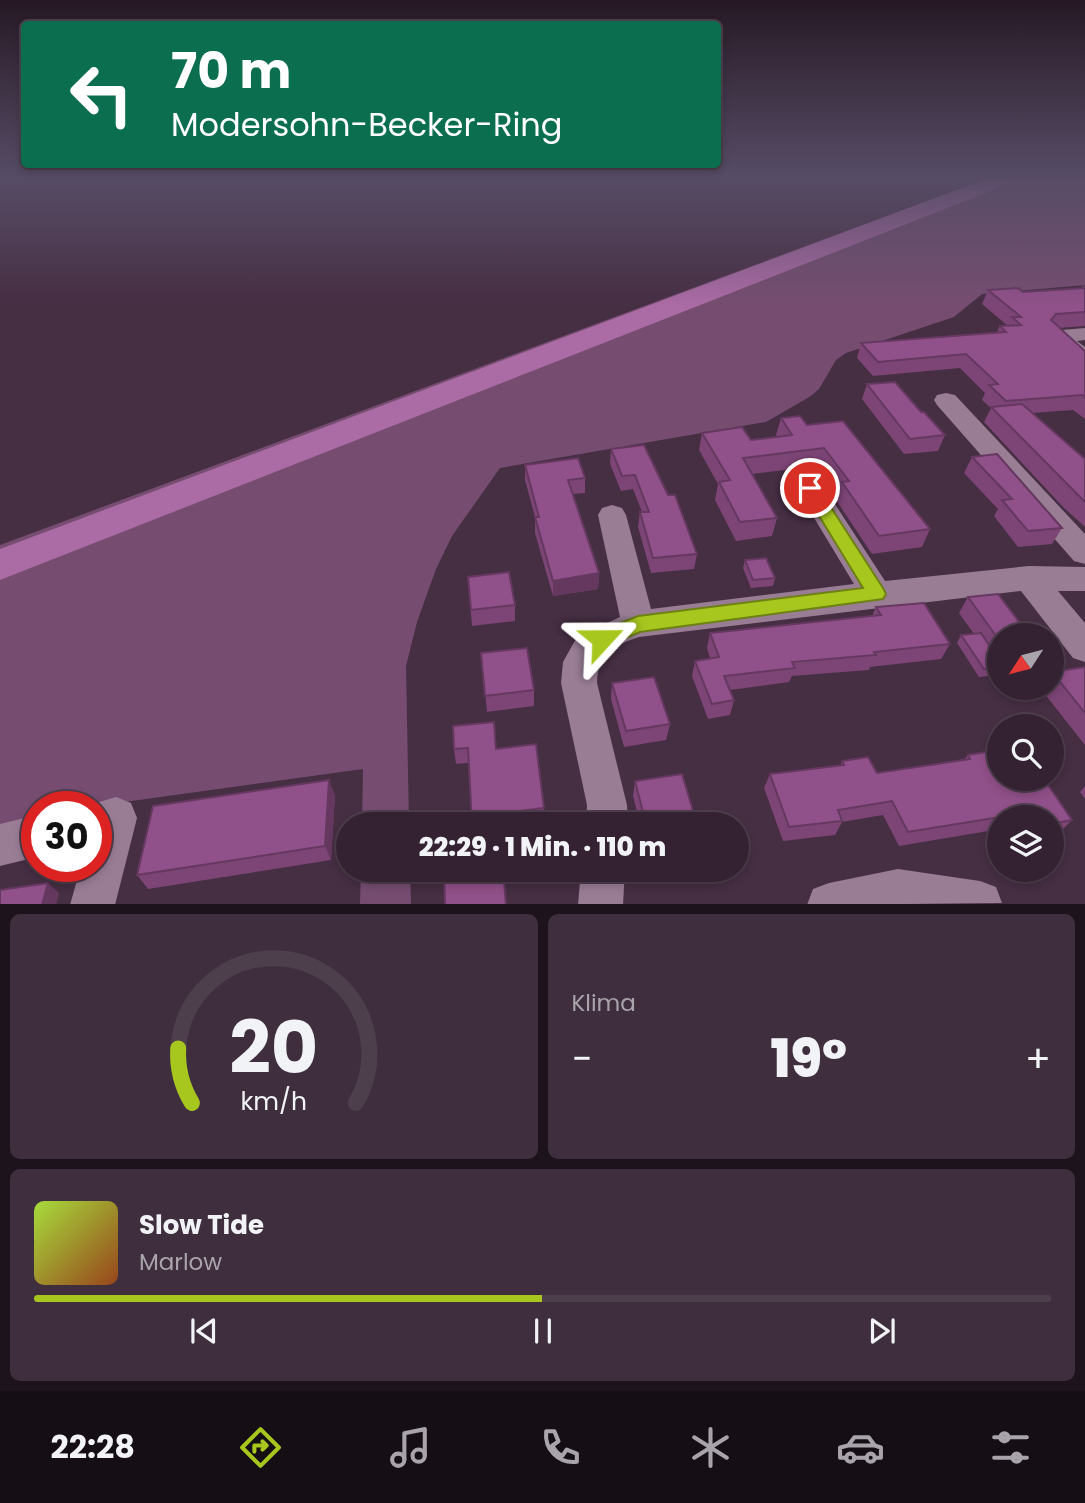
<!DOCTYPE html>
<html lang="de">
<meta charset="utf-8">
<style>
body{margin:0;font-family:Poppins,sans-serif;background:#3f2f3e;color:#f1f3f6;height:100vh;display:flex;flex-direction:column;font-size:26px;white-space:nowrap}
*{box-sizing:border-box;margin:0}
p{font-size:23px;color:#a9a4ac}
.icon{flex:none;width:38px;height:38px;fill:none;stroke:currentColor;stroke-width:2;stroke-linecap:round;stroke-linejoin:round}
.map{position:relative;height:904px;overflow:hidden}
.details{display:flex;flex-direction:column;gap:10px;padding:10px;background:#1d131c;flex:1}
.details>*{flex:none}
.guide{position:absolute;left:21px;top:21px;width:700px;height:147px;border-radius:7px;box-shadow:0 4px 10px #0003,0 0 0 2px #4e3f4d;background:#0b6e4f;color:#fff;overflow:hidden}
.needle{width:46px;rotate:234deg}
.tools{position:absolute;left:987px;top:623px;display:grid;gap:14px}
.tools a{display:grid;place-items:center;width:77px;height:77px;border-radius:50%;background:#342232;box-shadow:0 4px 10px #0003,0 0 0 2px #4e3f4d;font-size:35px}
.speed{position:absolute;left:21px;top:791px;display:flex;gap:14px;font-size:35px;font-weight:700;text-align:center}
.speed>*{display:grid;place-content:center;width:91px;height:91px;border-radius:50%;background:#342232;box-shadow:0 4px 10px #0003,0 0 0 2px #4e3f4d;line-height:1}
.speed .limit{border:10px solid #d22;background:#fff;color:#111}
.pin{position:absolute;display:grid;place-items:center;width:60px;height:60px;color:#fff;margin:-30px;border:4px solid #fff;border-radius:50%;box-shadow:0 2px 7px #0007}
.me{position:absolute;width:77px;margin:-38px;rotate:66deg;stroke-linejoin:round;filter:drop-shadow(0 0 5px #0008)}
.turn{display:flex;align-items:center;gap:24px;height:147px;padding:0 35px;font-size:32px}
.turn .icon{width:91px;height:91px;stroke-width:2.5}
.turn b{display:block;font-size:49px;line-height:60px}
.big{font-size:52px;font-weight:800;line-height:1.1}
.details .widget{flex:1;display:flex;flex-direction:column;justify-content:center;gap:10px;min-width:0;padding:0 24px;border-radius:10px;background:#3f2f3e}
.details .dial{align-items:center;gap:0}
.dial svg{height:182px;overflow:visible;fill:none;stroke:#4e3f4d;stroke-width:7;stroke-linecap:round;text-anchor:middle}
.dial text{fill:#f1f3f6;stroke:none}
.song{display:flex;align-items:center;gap:21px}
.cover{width:84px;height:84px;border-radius:10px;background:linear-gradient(135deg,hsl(80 70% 55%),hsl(20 70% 35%))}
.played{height:7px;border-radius:4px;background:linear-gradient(90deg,#a7c71e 50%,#4e3f4d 50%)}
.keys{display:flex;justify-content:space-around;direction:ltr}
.heat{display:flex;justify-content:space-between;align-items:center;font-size:38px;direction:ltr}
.details .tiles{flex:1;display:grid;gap:10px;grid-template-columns:1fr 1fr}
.widget:last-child{grid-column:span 2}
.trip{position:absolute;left:336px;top:812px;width:413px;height:70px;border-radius:35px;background:#342232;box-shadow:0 4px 10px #0003,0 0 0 2px #4e3f4d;font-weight:800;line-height:70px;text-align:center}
.tabs{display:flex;height:112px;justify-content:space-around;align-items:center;background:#150e14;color:#a9a4ac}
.tabs .icon{width:49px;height:49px}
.tabs .active{color:#a7c71e}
.tabs b{font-size:32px;color:#f1f3f6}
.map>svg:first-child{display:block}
.green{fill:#764d71}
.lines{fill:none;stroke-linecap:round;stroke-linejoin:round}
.minor{fill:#997d95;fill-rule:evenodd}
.major{fill:#ab6ba5;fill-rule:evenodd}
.wall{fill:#7c4576}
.shaded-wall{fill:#653860}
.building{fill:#905089;stroke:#653860;stroke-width:2}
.route{fill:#a7c71e;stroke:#6d8114;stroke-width:2}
</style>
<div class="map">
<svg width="1085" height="905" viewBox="0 0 1085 905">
<rect width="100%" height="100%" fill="#462e43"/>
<path class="green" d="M986 179H1085V285L982 294 954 317 846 353 836 360 819 389 811 396 766 422 500 468 452 536 436 569 417 622 406 666 409 824H362L363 769 88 807H37V819L0 828V545Z
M361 870H410L411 904H360Z"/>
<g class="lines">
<path class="minor" d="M1085 328V340L1077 341 1085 347V365L1077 363 1046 336 1049 331Z
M946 393 955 395 1085 534V564L1074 561 937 405 934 400 937 395Z
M810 479 820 481 885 581 1029 566 1085 567V591H1058L1085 623V662L1073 658 1021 591 639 637C611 647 598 652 597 683L627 805 628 824H586L587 805 561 683 563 662 577 637 620 617 598 515 602 508 612 505 622 508 626 515 651 609 854 584 796 488 800 481Z
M116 797 131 803 137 818 115 905H70L81 866H96V807H83Z
M37 815V857L0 866V824Z
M898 869 980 881 996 887 1002 903 807 905 813 889 829 883Z
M581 870H625L623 905H578Z"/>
<path class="major" d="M986 179H1013L1011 183 0 580V549Z"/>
</g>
<path class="wall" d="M1084 284 1085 326 1059 328 1085 351V419L1073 410 1033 413 1085 459V527L1063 507 984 422 991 408 982 400 985 393 960 368 873 376 857 358 861 343 997 332 1000 326H1008L982 304 988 290 1023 292 1082 288Z
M867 384 921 412 945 435 938 451 904 454 862 399Z
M781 418 807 425 930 529 922 547 872 554 836 500 838 493 819 466 752 474 777 518 772 536 736 541 715 500 718 484 699 450 702 433 751 440 777 437 776 435Z
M644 445 697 554 694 569 651 573 638 527 640 512H642L633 489 621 491 610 464 611 449Z
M972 457 1062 528 1052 544 1018 547 994 516 998 509 964 473Z
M525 465 585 478V493L573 494 599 573 598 589 553 596 535 533V517L525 480Z
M745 560 775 578 773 586 751 588 743 568Z
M468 577 515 605V621L472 626Z
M968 597 999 635V655H996L999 660V675L979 677 957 643 961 635 974 634 959 613Z
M876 607 950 644 941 659 870 667 869 670 792 676 789 682 730 690 734 700 730 715 708 719 692 676 695 661 710 658 707 648 710 633 872 616Z
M481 653 534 690V706L487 712Z
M1085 667V745L1040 688H1052V672Z
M612 683 670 724 666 740 624 747 611 699Z
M453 726 496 749 544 808V822L526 824H472L468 763 456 764 454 749Z
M968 755 1072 820 1058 834 1052 835V817H999V839L994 830 899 846 883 815 842 822 835 835 783 841 764 788 770 774 840 766 842 761 877 773 965 759Z
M635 781 697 824H640L633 796Z
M1085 786V799L1080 792Z
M335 795 331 860 148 889 137 875Z
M650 870H706L703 877 654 884Z"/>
<path class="shaded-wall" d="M599 573 598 589 553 596V581Z
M329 780 335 795 331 860 325 846Z
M48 883 59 893 56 905H42Z"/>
<path class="building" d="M1018 288 1023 292 1085 288V312L1056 314 1051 320 1085 351V397L1082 395 1006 401 989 385 998 384 966 354 878 362 861 343 1006 332 1000 326 1021 325 1012 317H1021L988 290Z
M895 382 921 412H924L945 435 910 439 867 384Z
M1022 404 1085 459V502L991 407Z
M800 416 807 425 843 421 930 529 879 536 842 482 849 481 824 448 743 458 777 518 740 522 719 482 730 480 702 433 742 427 751 440 792 435 781 418Z
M644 445 668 495H675L697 554 653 558 640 512H649L635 475 622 476 611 449Z
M997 454 1062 528 1028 531 1002 500 1012 499 972 457Z
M578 458 585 478 568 480 599 573 553 581 535 517H539L525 465Z
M766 558 775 578 753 580 745 560Z
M509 572 515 605 471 610 468 577Z
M998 594 1029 635H999V640L968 597Z
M924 603 950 644 874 652 876 655 792 662 795 668 724 676 734 700 712 704 695 661 719 657 710 633 881 615 876 607Z
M981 633 999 660V667L984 669 961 635Z
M527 648 534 690 485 696 481 653Z
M1085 667V713L1052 672Z
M654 677 670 724 626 731 612 683Z
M494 722 496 749 536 744 544 808 497 814 498 824H472L468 748 454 749 453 726Z
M999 750V779H1044L1072 820 1052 824V817L1006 816 908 832 892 801 838 810 842 821 789 827 770 774 844 765 842 761 868 757 877 773 970 759 968 755Z
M682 774 697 824H646L635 781Z
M329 780 325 846 137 875 153 806Z
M444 870H503L506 905H445Z
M48 883 42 905H0V890Z"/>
<linearGradient id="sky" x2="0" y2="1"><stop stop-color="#261925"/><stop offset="0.58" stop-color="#574c66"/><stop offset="1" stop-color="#574c66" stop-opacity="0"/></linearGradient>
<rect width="1085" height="306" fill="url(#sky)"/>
<path class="route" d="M810 482 816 484 883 588 886 594 883 599 640 632 602 648 595 645 592 639 595 633 638 616 863 588 802 488Z"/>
</svg>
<div class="tools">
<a><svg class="needle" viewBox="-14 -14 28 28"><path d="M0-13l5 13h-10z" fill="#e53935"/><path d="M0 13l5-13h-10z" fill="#a9a4ac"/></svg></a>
<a><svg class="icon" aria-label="search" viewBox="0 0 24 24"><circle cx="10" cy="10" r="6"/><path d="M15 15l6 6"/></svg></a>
<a><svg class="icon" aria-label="layers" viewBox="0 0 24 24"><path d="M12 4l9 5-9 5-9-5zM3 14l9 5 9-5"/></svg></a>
</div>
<div class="speed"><div class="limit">30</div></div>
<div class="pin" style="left:810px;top:488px;background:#d93025"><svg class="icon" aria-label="arrive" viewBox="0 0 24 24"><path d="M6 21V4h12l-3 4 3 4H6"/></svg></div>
<svg class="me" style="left:602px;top:639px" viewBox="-20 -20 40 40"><path d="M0-17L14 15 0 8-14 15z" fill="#a7c71e" stroke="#fff" stroke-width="4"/></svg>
<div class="trip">22:29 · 1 Min. · 110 m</div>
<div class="guide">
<div class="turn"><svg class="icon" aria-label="left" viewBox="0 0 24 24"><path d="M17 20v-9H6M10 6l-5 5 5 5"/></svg><div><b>70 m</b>Modersohn-Becker-Ring</div></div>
</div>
</div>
<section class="details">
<div class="tiles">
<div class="widget dial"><svg viewBox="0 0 100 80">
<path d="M14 69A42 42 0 1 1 86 69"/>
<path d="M14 69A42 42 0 0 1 8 45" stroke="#a7c71e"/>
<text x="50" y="56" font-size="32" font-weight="700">20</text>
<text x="50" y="72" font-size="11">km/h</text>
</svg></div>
<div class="widget"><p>Klima</p>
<div class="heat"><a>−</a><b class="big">19°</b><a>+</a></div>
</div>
<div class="widget">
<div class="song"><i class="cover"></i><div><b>Slow Tide</b><p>Marlow</p></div></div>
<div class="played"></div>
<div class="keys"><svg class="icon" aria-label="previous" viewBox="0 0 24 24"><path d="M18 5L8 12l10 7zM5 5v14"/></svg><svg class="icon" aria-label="pause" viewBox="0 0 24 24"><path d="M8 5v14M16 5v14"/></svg><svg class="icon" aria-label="next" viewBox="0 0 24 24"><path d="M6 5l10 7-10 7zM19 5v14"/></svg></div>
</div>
</div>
</section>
<nav class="tabs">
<b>22:28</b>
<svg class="icon active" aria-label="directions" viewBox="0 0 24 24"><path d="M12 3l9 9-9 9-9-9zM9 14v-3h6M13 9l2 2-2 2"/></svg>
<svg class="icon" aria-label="music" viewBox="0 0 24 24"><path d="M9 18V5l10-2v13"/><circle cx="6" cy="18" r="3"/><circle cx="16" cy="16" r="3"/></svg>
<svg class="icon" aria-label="phone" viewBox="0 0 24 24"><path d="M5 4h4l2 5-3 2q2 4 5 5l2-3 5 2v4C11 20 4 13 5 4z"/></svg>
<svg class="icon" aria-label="climate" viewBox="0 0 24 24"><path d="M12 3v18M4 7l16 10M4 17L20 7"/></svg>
<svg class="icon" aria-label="car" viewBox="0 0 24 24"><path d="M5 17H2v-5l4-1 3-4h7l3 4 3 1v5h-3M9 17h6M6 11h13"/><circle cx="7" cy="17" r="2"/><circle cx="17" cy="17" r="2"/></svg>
<svg class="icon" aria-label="filters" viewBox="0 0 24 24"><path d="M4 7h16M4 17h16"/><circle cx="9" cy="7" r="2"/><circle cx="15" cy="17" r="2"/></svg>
</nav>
